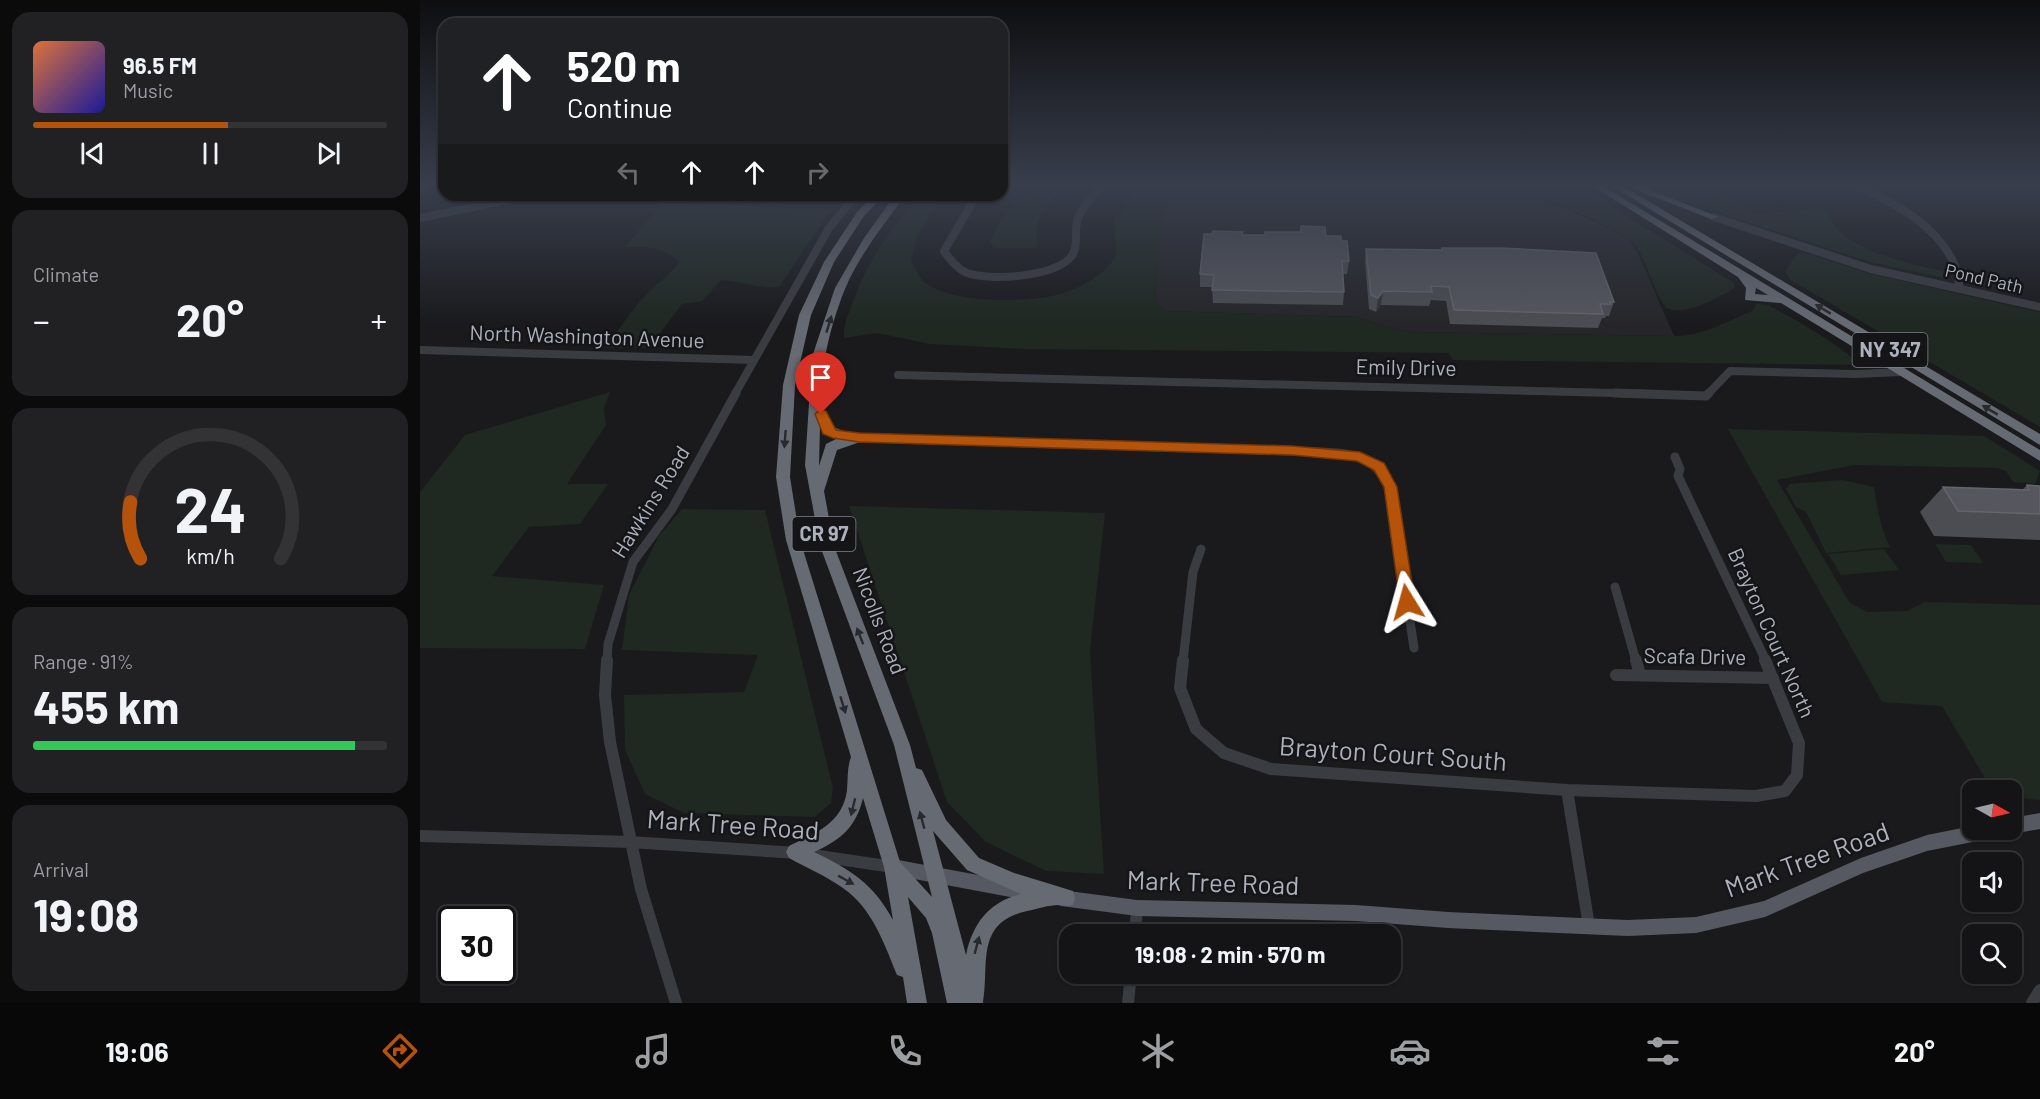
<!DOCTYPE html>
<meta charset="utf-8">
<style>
body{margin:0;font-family:Barlow,sans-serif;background:#212123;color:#f1f3f6;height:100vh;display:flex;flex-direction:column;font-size:22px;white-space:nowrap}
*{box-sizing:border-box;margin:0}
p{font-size:20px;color:#9d9ea1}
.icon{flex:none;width:33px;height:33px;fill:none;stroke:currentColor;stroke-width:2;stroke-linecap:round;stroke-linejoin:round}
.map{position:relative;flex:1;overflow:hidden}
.sheet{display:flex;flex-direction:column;gap:12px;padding:12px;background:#0b0b0c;width:420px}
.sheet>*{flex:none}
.top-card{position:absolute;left:18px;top:18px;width:570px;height:183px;border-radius:18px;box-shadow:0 2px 4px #0004,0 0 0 2px #333335;background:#202124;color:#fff;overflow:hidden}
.needle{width:39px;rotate:98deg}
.tools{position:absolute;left:1542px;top:780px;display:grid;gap:12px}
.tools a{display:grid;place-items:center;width:60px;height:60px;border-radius:12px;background:#141416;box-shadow:0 2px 4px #0004,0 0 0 2px #333335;font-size:30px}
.speed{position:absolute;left:18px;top:906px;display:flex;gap:12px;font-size:30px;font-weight:700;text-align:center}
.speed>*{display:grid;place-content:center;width:78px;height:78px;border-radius:50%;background:#141416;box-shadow:0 2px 4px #0004,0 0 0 2px #333335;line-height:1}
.speed .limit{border:3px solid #111;border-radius:9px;background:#fff;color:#111}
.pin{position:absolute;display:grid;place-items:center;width:51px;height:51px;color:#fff;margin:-62px -26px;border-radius:50% 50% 50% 0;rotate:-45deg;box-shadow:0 0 6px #0007}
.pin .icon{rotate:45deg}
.me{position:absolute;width:66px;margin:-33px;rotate:352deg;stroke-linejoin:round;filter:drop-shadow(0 0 4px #0008)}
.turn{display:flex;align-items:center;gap:21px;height:126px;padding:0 30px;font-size:27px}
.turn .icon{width:78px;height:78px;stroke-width:2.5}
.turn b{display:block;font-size:42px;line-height:51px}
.lanes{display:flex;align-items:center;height:57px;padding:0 30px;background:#0003;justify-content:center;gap:30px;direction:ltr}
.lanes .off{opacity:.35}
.big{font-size:45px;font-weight:700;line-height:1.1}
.sheet .tile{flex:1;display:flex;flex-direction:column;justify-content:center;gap:9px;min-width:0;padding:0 21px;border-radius:18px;background:#212123}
.sheet .dial{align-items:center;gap:0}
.dial svg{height:156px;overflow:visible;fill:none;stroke:#333335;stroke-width:7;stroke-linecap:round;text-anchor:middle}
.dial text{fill:#f1f3f6;stroke:none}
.song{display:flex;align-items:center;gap:18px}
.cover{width:72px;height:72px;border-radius:9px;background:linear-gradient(135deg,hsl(20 70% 55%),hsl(240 70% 35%))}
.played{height:6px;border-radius:3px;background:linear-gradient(90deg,#b45309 55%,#333335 55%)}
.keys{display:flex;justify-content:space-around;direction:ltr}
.heat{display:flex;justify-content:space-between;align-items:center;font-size:33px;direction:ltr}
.charge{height:9px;border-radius:4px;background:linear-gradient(90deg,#34c759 91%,#333335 0)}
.trip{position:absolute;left:639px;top:924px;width:342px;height:60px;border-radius:18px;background:#141416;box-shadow:0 2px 4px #0004,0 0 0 2px #333335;font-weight:700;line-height:60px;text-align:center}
.menu{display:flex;height:96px;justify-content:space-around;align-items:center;background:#080809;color:#9d9ea1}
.menu .icon{width:42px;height:42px}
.menu .active{color:#b45309}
.menu b{font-size:27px;color:#f1f3f6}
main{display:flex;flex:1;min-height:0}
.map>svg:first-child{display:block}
.built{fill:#26262a}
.green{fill:#1f2821}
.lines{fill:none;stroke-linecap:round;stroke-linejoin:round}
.minor-far2{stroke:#3b3c42;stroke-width:8}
.minor-far1{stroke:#3b3c42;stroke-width:9}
.minor{stroke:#3b3c42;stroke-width:12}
.major{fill:#565961;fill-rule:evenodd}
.highway{fill:#666a73;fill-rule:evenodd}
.wall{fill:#4b4d52}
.shaded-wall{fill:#333438}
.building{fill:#56575e;stroke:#63656c;stroke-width:1.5}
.oneway{fill:#292a2f}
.route{fill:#b45309;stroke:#753606;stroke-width:1.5}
.labels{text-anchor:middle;stroke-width:5;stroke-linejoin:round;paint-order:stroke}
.far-street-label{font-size:18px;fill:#acb1bd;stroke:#151518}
.shield{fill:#151518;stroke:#7f828c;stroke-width:1.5}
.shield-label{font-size:20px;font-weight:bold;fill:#acb1bd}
.street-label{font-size:21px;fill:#acb1bd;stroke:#151518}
.near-street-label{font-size:26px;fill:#acb1bd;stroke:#151518}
</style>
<main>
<section class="sheet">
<div class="tile">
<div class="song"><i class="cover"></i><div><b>96.5 FM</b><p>Music</p></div></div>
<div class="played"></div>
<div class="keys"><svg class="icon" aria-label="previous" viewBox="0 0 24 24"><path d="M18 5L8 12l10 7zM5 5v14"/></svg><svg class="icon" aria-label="pause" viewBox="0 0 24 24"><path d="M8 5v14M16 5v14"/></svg><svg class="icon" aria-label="next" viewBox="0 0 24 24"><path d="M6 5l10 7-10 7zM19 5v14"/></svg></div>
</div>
<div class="tile"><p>Climate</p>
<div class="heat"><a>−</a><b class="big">20°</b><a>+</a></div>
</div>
<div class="tile dial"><svg viewBox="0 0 100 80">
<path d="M14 69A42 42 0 1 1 86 69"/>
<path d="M14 69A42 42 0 0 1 9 40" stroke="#b45309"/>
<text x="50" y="56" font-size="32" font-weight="700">24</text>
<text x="50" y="72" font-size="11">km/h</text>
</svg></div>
<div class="tile"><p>Range · 91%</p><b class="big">455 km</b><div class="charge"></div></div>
<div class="tile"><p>Arrival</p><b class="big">19:08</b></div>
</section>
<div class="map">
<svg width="1620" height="1003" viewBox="0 0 1620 1003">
<rect width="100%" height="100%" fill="#1a1a1d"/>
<path class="built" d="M748 185 1093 186 1191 229 1209 240 1217 251 1254 336 992 332 974 329 936 317 745 311 738 305 735 299 740 232Z"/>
<path class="green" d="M634 185H647C625 206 613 214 618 246L615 248H574L570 242C590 199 591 202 634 185Z
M718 185H748L740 234 735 299 738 305 745 311 936 317 974 329 992 332 1254 336C1282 336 1306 322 1332 311L1337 304 1347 305C1364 313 1431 350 1437 365L1033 360 1028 353 604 349 510 344 457 333 424 338C423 327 427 317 431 307 446 263 470 229 500 195H520L497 237 491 260C494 266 498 275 502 280 526 305 619 304 649 291 663 286 682 275 691 263 702 249 692 235 695 219L717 190Z
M1089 185H1149L1160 187 1314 283 1315 287 1309 292C1289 301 1267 316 1246 308 1232 289 1229 264 1215 245 1201 228 1114 192 1089 185Z
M1222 185H1283L1337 214 1401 208 1409 213C1418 250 1491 264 1523 271V278L1447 261 1237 193Z
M243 202 411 210 359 287C339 289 321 281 301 280L282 301 262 304 229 348H185C200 328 214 306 232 289 242 279 251 274 259 262 244 246 226 247 205 247Z
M1382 252 1451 274 1620 312V427L1369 279 1365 271 1377 254Z
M190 392 184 408 186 425 147 484H188L160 524 109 527 72 576 184 585 165 649 0 648V492L45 435Z
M1308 429 1564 436 1620 471 1615 484 1593 482 1586 471 1577 468 1434 465 1357 480 1430 603 1448 612 1487 611 1505 602 1620 605V800L1592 797V790H1572L1522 706 1462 702Z
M1422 480 1454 487C1457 506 1461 530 1470 547L1406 553 1386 512 1376 507 1366 489 1370 484Z
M429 506 685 513 670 651 684 874 626 871 566 842 527 802Z
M262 509 345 510 413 788 411 803 395 817 264 813 225 794 205 750 204 695 324 692 338 655 202 650 209 595 239 536Z
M1515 544 1551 545 1563 563 1526 562Z
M1464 549 1479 570 1421 575 1408 554Z"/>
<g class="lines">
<path class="minor-far2" d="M1435 185C1473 201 1519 226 1535 266 1538 273 1538 281 1540 289
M0 191 8 185
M557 195 524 251C530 259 537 269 547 273 571 281 632 277 650 258 660 248 653 231 658 218 663 205 674 195 683 185
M1294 217 1451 269 1620 307
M0 218 111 195
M0 350 334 360
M478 375 1234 394
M315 394 409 228 436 195
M1288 394 1310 371 1436 374 1482 372"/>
<path class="minor-far1" d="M1194 393 1286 396 1289 393
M439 438 900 452C933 453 954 456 970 487L994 648
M1255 457 1260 469 1258 476 1346 661
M1195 587 1216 661
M187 661 188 644 213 562 252 509 316 393
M763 661 773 572 781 549"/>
<path class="minor" d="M187 660 185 695 190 742 221 889 256 1003
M763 660 760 688 776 729 804 753 851 769 1147 790 1336 796 1365 791 1377 775 1379 743 1345 660
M1216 660 1220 675
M1196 675 1353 678
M1147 790 1169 926
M0 836 210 842 378 853
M392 855 473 867
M715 934 717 908
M708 1003 711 974
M1612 1003 1620 990"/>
<path class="major" d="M1620 813V829L1592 834 1586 832V830H1592V818Z
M1552 826V830H1581L1579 836 1573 838 1507 851 1443 873 1345 917 1276 933 1208 936 1028 928 936 921 717 916 641 906 635 904 633 898 635 892 641 890 717 900 936 905 1028 912 1208 920 1276 917 1344 901 1441 858 1507 835Z
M473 859 606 884 612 886 614 892 612 898 606 900 473 875 467 873 465 867 467 861Z"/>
<path class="highway" d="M1171 185H1181L1620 450V461L1361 303 1325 300 1326 288 1318 277ZM1336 288 1348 295 1335 294Z
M1190 185H1201L1620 434V445Z
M1204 185H1217L1299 217 1291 219Z
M454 195H464L444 216 414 262 391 315 375 385 370 477 380 540 480 862 512 897 474 745 400 546 385 465 392 357 415 288 444 238 475 195H485C464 225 439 255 425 289 413 318 387 401 413 426 420 432 435 432 443 435L445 438 443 441 417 450 404 491 414 546 490 745 496 768 502 770 526 820 559 858 594 873 653 891 655 898 653 905C646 907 645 905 639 905 629 905 617 909 607 911 554 923 570 965 563 1003H527L512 933 506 918 488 897 507 1003H487L483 977 477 975C464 943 452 908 423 888 406 876 387 868 369 858L366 852 369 846C396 833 423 823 427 790 428 779 427 767 431 757L366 540 356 477 363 385 379 315 404 262 437 212ZM400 427 406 434 418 438 406 444 399 466ZM443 798 464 867 473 920C453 883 431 870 394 852 421 840 436 827 443 798ZM513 831 547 870 601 894C569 902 553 923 546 955Z"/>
</g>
<path class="wall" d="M881 226 921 241 929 261 927 274H923L924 292 923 305 793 303 792 287H780V274L823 235H845L880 232Z
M946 249 1194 302 1189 316H1186L1185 318H1182L1178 328 1030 324 1026 301 1011 300 1009 306 961 305 956 312 949 309 945 262Z
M1607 485 1620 486V540L1514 536 1500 512 1523 487 1603 489Z"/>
<path class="shaded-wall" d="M963 291 961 305 956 312 958 298Z"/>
<path class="building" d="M881 226 905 227 906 236H921V241H927L929 261H922L924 292 792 290 794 275 780 274 784 234H792L793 231 823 232 822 235H845V232H881Z
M1022 248H1082L1176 253 1194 302H1190L1191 304H1180L1183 314 1034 310 1029 287 1011 286 1012 292 963 291 958 298 951 295 946 249 1022 250Z
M1607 485 1620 486V514L1538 511 1523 487 1609 490Z"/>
<defs><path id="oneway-solid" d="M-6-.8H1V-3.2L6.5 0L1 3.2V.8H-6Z" transform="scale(1.5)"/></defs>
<g class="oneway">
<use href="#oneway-solid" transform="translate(1403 309) rotate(-149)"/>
<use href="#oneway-solid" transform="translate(409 324) rotate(-73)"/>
<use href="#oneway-solid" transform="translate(1570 410) rotate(-149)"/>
<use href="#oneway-solid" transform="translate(365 439) rotate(94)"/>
<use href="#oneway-solid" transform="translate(440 636) rotate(-111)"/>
<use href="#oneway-solid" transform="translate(423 705) rotate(73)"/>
<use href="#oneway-solid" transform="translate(433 807) rotate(104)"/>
<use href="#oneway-solid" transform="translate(502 820) rotate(-105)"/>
<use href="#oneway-solid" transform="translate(426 880) rotate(29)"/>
<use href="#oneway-solid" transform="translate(557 945) rotate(-75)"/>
</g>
<linearGradient id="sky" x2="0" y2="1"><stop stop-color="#0e0e10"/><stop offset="0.57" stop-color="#383e4c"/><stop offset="1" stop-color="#383e4c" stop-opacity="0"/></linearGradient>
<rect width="1620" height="325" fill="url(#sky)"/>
<path class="route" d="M401 409 406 411 416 430 439 433 872 446 940 452 964 463 977 487 995 602 993 606 987 608 982 606 980 602 964 487 954 470 937 461 872 455 439 442 413 438 403 434 395 414Z"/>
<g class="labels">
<g class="far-street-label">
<text transform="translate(1564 279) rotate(13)" y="6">Pond Path</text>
</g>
<g class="shield">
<rect x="1432.5" y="333" width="75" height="34" rx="4.5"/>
<rect x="372.5" y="517" width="63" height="34" rx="4.5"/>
</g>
<g class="shield-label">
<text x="1470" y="357">NY 347</text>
<text x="404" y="541">CR 97</text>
</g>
<g class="street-label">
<text transform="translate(167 337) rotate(2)" y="7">North Washington Avenue</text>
<text transform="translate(986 368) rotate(1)" y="7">Emily Drive</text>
<text transform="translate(231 502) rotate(-58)" y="7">Hawkins Road</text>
<text transform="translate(459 621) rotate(69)" y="7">Nicolls Road</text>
<text transform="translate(1351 633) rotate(66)" y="7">Brayton Court North</text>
<text transform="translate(1275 657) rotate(1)" y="7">Scafa Drive</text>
</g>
<g class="near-street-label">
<text transform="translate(973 754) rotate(4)" y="9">Brayton Court South</text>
<text transform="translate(313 825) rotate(4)" y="9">Mark Tree Road</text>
<text transform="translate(1387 860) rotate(-20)" y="9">Mark Tree Road</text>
<text transform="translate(793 883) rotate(2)" y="9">Mark Tree Road</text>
</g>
</g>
</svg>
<div class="tools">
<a><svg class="needle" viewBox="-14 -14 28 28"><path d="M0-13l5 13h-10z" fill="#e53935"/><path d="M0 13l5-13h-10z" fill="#9d9ea1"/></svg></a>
<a><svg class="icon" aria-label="sound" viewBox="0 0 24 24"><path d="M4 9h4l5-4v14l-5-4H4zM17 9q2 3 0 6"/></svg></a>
<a><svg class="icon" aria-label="search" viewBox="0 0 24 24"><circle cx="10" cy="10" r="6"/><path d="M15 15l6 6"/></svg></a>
</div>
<div class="speed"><div class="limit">30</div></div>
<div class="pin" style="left:401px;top:414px;background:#d93025"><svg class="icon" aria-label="arrive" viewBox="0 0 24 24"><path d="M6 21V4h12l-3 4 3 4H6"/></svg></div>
<svg class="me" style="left:987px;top:602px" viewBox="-20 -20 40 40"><path d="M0-17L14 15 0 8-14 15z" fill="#b45309" stroke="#fff" stroke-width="4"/></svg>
<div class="trip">19:08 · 2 min · 570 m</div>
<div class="top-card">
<div class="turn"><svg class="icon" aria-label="ahead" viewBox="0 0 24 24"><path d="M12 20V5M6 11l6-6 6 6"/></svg><div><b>520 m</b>Continue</div></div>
<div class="lanes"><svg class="icon off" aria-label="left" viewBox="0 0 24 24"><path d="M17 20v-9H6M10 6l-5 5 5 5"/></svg><svg class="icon" aria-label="ahead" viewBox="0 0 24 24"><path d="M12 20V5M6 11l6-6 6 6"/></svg><svg class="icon" aria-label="ahead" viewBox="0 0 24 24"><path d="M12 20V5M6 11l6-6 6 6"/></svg><svg class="icon off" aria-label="right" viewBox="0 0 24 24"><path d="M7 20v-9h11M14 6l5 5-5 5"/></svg></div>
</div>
</div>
</main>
<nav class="menu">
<b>19:06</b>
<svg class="icon active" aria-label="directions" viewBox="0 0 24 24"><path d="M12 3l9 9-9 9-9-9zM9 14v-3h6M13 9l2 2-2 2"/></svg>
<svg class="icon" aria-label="music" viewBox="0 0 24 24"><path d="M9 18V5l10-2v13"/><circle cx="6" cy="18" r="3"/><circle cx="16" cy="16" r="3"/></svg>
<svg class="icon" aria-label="phone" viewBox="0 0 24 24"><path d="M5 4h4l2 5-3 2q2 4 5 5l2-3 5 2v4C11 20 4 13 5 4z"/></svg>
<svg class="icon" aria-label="climate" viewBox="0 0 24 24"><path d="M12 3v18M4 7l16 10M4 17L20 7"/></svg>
<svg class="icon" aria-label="car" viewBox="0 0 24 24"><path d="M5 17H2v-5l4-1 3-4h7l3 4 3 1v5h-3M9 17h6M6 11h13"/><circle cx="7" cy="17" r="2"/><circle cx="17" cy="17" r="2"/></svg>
<svg class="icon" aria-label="filters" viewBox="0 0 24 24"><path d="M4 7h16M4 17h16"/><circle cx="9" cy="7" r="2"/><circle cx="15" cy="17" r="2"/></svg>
<b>20°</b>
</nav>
